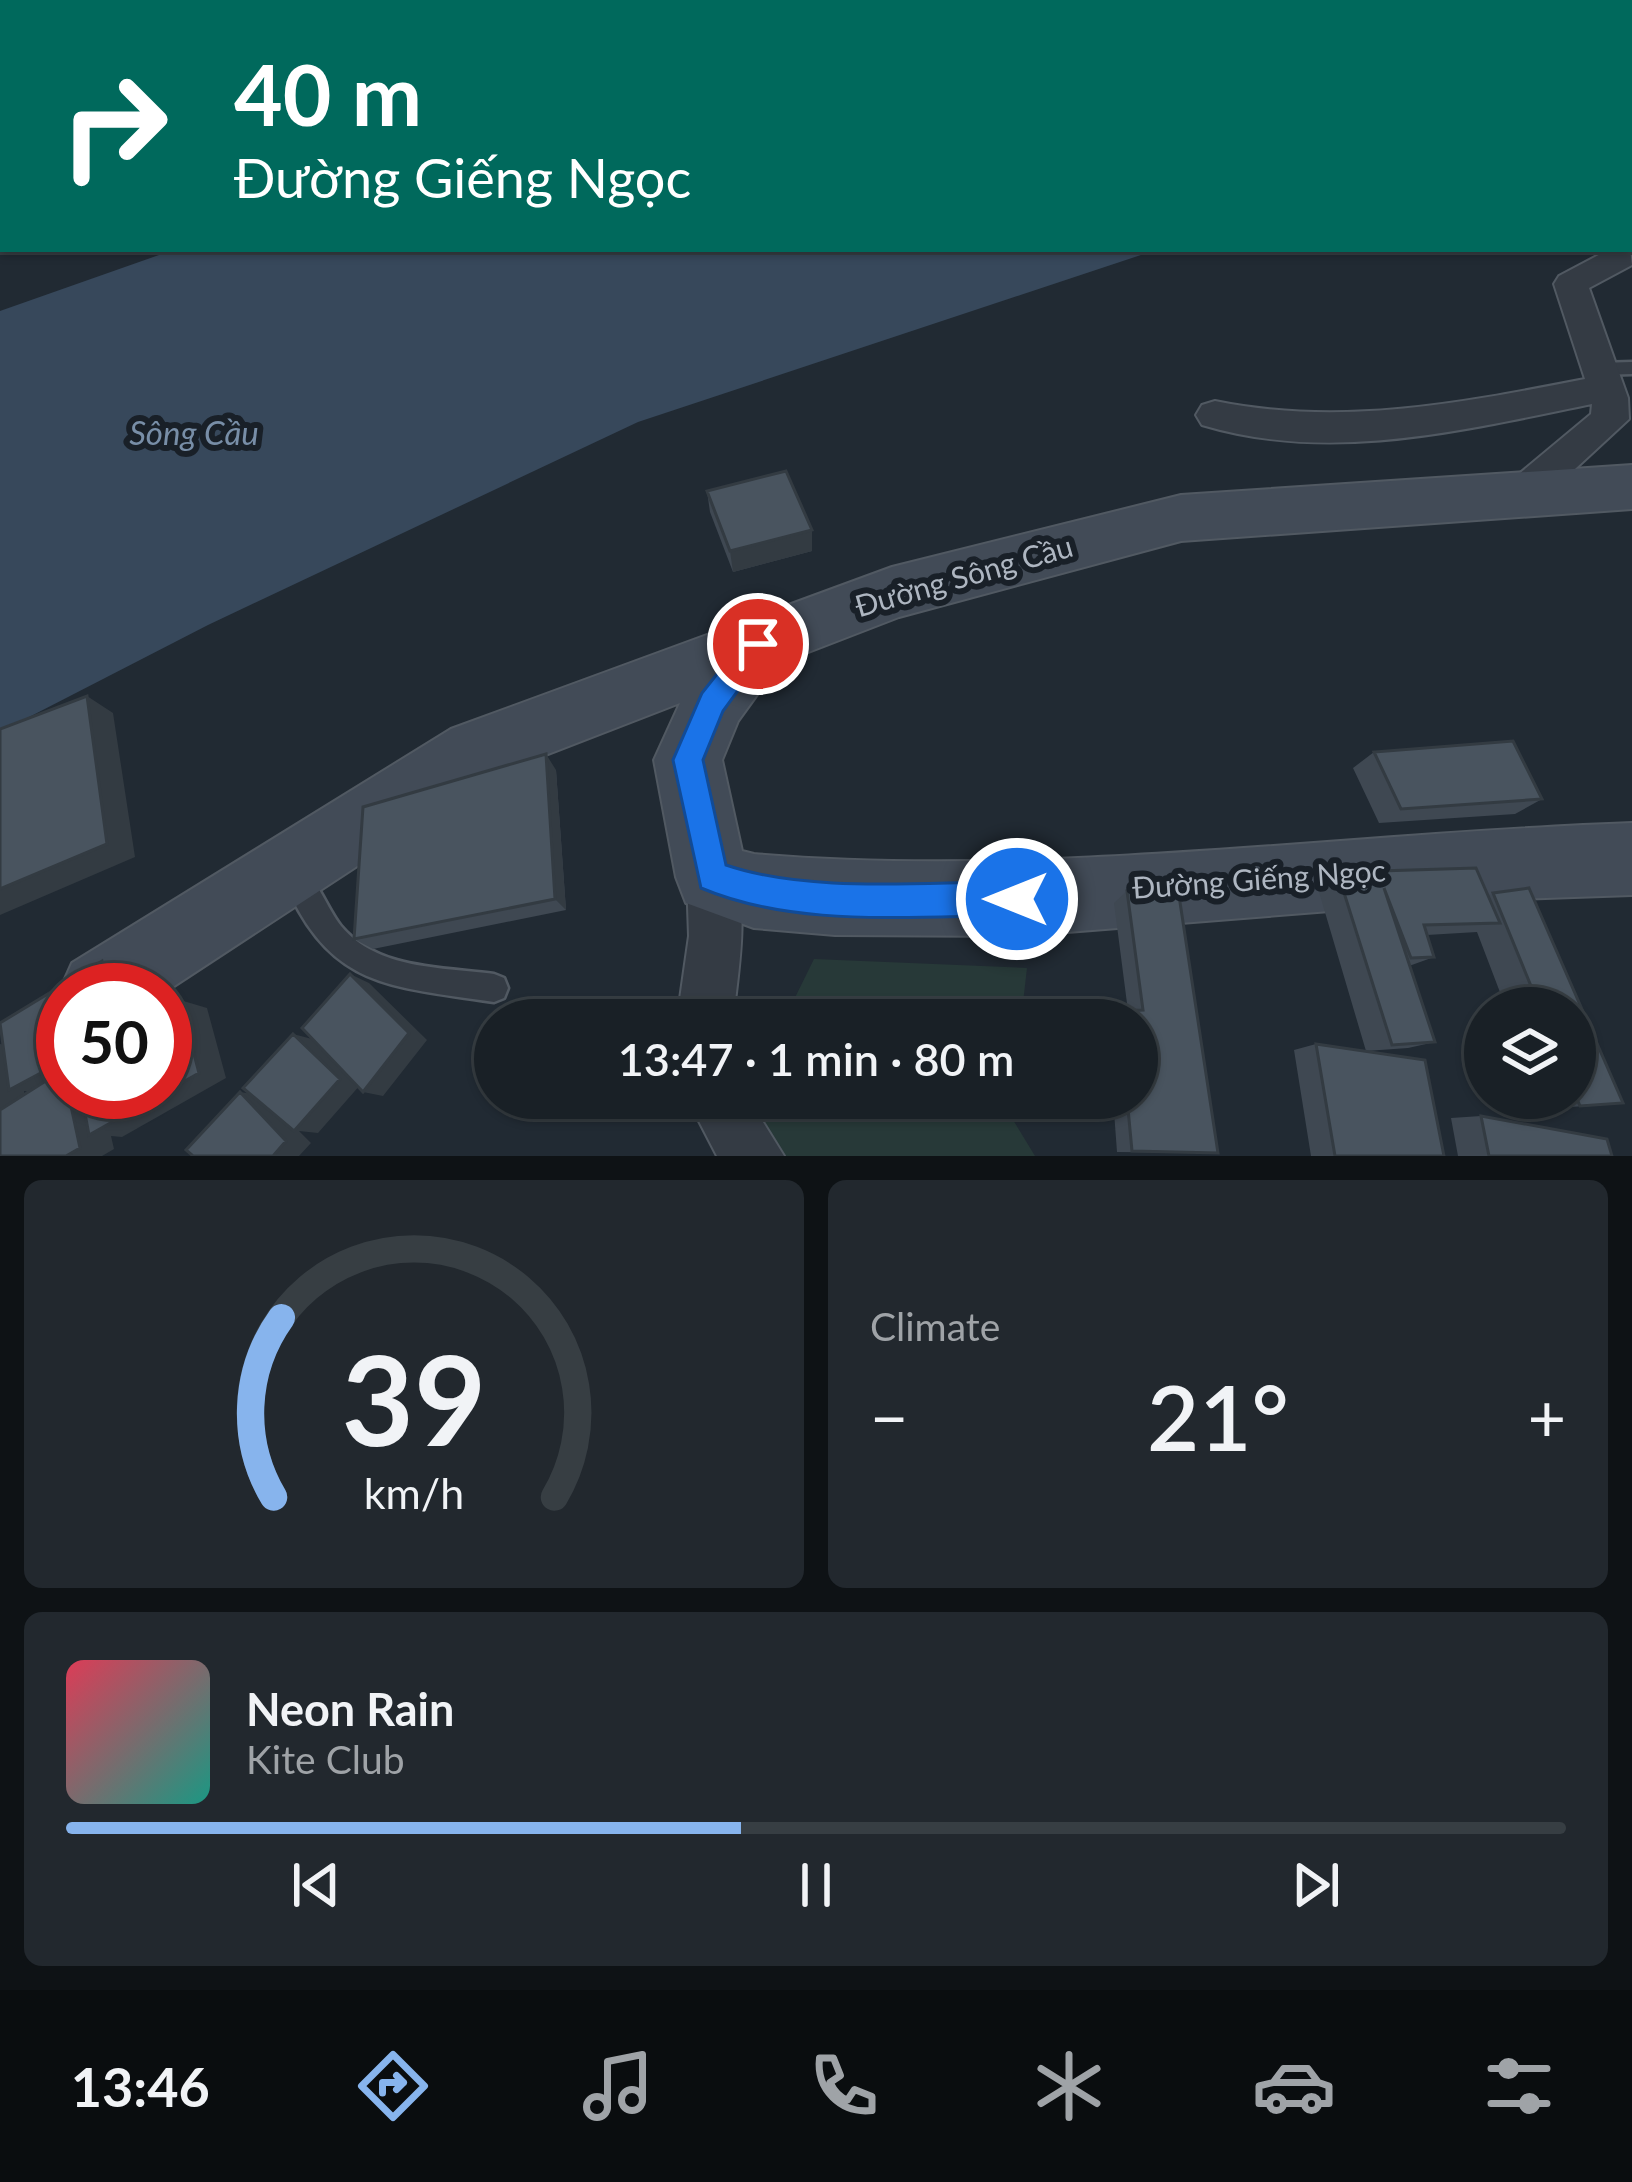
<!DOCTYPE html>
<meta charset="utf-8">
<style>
body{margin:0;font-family:Lato,sans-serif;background:#22282e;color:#f1f3f6;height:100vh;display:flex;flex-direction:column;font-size:45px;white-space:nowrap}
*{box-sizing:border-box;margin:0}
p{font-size:39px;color:#9fa3a7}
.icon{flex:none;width:66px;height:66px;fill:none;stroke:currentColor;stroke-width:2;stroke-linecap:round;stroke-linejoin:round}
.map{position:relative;height:1156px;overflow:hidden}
.drawer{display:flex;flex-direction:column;gap:24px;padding:24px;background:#0e1215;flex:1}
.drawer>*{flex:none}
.hud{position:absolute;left:0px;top:0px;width:1632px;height:252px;box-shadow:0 3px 9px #0004,0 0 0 3px #373e43;background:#00695c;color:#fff;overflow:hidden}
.fabs{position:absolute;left:1464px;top:987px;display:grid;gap:24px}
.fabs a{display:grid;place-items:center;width:132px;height:132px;border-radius:50%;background:#192026;box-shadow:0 3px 9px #0004,0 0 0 3px #373e43;font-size:60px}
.speed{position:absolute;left:36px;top:963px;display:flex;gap:24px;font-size:60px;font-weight:700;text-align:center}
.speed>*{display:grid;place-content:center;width:156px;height:156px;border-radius:50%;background:#192026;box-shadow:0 3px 9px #0004,0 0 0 3px #373e43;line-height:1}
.speed .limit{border:18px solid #d22;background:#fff;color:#111}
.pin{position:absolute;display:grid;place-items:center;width:102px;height:102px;color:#fff;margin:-51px;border:6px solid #fff;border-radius:50%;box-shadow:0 3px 12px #0007}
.me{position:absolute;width:132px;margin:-66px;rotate:270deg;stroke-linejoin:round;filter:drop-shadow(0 0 9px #0008)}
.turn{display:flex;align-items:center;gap:42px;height:252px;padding:0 36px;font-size:54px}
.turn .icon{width:156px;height:156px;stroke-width:2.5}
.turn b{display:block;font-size:84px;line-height:102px}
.big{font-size:90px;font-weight:600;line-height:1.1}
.drawer .card{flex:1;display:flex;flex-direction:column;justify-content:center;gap:18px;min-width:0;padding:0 42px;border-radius:18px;background:#22282e}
.drawer .dial{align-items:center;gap:0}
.dial svg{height:312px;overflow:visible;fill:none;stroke:#373e43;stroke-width:7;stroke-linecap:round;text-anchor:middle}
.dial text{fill:#f1f3f6;stroke:none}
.song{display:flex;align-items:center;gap:36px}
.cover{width:144px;height:144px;border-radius:18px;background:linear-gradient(135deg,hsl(350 70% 55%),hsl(170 70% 35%))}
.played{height:12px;border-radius:6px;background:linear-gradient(90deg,#87b4ed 45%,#373e43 45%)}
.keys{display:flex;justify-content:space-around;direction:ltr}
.heat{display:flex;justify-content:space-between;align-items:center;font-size:66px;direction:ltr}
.drawer .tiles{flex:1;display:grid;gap:24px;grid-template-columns:1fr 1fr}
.card:last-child{grid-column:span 2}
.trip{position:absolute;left:474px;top:999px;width:684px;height:120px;border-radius:60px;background:#192026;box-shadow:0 3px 9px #0004,0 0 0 3px #373e43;font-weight:600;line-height:120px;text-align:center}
.menu{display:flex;height:192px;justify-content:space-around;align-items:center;background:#0a0d0f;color:#9fa3a7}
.menu .icon{width:84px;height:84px}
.menu .on{color:#87b4ed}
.menu b{font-size:54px;color:#f1f3f6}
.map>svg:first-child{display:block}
.green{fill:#273938}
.water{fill:#37485b}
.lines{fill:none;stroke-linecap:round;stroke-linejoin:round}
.lane-casing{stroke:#515962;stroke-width:5}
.street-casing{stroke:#515962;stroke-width:4}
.secondary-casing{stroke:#515962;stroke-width:4}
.path{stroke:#445456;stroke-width:4.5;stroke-dasharray:6 6;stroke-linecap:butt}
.lane{fill:#343b44;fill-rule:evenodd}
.street{fill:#343b44;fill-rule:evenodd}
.secondary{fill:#424b57;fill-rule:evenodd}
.wall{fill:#3f4852}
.shaded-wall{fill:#333b42}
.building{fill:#49545f;stroke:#333b42;stroke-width:3}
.route{fill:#1a73e8;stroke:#114b97;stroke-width:3}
.labels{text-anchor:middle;stroke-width:12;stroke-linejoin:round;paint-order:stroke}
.street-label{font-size:30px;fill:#aeb6c1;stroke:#192028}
.water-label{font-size:33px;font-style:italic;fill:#788ea7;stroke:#192028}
</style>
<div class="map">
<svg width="1632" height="1156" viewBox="0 0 1632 1156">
<rect width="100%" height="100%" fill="#212a33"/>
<path class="green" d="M814 959 1027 968 1021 1020H784Z
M746 1098H1012L1010 1115 1035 1156H718Z"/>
<path class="water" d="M938 0H1632V94L1629 3H924Z
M176 249H1159L638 422 208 625 0 732V311Z"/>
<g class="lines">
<defs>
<path id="lane" d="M1632 362V374L1599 375 1590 369 1599 363Z
M296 865C316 874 327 909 341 926 378 970 442 967 494 974L504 978 508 988 504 998 494 1002C389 986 329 989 283 878L287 869Z"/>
<path id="street" d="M1629 241 1632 265 1589 288 1628 398 1629 419 1535 506 1521 511 1507 506 1501 495 1507 484 1591 414 1592 404C1464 430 1331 464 1202 425L1196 415 1202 405 1215 401C1341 427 1461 403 1585 379L1554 284 1559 276 1610 249H1629Z
M712 852 730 859C751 909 738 968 733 1020H677L689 936 687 877 694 859Z
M687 1098H748L784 1156H717Z"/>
<path id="secondary" d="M1632 465V509L1181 541 899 617 780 663 738 721 722 760 742 851 754 854C1046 879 1340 833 1632 823V895L1456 901 1017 936 835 935 754 928 686 903 676 877 654 760 680 703 499 773 165 992 63 990V996L60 990 72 963 451 729 892 567 1181 495Z"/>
</defs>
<use href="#lane" class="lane-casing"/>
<use href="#street" class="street-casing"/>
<use href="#secondary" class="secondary-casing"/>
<path class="path" d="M541 3 553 0"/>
<use href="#lane" class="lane"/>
<use href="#street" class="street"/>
<use href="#secondary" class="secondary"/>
</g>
<path class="wall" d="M707 491 812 530V551L733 572 710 512Z
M1374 752 1542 799 1515 814 1379 823 1353 768Z
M556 770 566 910 373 949 354 939Z
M1476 868 1488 895 1529 888 1623 1103 1545 1109 1541 1098H1575V1008H1506L1477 932 1427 935 1434 957 1409 966 1435 1042 1408 1048 1366 1051 1319 892 1340 880 1366 879 1380 871Z
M1127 891 1218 1153 1117 1152 1113 1098H1137V1020H1107V1018L1120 1011H1128L1114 903Z
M1316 1044 1444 1156H1311L1294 1050Z
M1481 1116 1612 1156H1458L1451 1118Z"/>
<path class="shaded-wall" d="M812 530V551L733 572 730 551Z
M87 696 113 713 135 857 0 915V889Z
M546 754 556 770 566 910 555 899Z
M102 961 132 970 137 990H109Z
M350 974 369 983 427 1040 383 1096 363 1092Z
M180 1000 207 1008 226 1078 122 1137 111 1136 114 1149 102 1156H66L68 1092H101Z
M293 1034 316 1040 361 1084 318 1133 299 1131 311 1143 299 1156H273L240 1092 266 1096Z
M0 1044 18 1047 63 1061V1084L45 1094 24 1091 27 1114 0 1131Z"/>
<path class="building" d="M786 471 812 530 730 551 707 491Z
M87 696 107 844 0 889V729Z
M1513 741 1542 799 1401 809 1374 752Z
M546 754 555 899 354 939 363 807Z
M1476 868 1500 923 1424 925 1434 957 1411 958 1384 888 1435 1042 1392 1045 1340 880 1382 878 1380 871Z
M1529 888 1623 1103 1580 1106 1575 1094V1008H1540L1493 893Z
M1178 889 1218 1153 1132 1151 1127 1098H1137V1020H1120V1011L1143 1010 1127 891Z
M102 961 109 990H63V1061L9 1090 0 1023Z
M350 974 409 1033 363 1092 302 1028Z
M180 1000 199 1073 89 1135 81 1092H165V1009Z
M293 1034 340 1079 294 1131 243 1088Z
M1316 1044 1425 1060 1444 1156H1335Z
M63 1070V1092H68L80 1148 66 1156H0V1110Z
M240 1092 286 1141 273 1156H193L186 1150Z
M1481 1116 1607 1139 1612 1156H1489Z"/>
<path class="route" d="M758 631 768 635 772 644 723 711 703 760 726 865C811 894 928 881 1017 882L1029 887 1034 899 1029 911 1017 916C914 915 798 929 701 888L673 760 702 693 748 635Z"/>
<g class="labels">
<g class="street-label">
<text transform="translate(964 577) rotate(-16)" y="10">Đường Sông Cầu</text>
<text transform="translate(1259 880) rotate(-4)" y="10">Đường Giếng Ngọc</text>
</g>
<g class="water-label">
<text x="194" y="445">Sông Cầu</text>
</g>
</g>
</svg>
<div class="fabs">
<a><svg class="icon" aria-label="layers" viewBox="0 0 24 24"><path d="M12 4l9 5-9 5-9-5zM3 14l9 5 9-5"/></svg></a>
</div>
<div class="speed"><div class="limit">50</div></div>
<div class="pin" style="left:758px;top:644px;background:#d93025"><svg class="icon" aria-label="arrive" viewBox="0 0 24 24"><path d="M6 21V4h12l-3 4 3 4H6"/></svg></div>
<svg class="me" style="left:1017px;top:899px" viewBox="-20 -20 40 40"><circle r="17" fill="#1a73e8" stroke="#fff" stroke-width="3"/><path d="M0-11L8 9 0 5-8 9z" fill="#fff"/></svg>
<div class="trip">13:47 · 1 min · 80 m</div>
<div class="hud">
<div class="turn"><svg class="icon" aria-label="right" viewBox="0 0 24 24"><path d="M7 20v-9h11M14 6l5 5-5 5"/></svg><div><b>40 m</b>Đường Giếng Ngọc</div></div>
</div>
</div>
<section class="drawer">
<div class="tiles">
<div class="card dial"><svg viewBox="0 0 100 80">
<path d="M14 69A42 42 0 1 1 86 69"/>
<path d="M14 69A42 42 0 0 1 16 23" stroke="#87b4ed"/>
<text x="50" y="56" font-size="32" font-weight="700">39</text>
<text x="50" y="72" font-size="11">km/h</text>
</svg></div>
<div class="card"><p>Climate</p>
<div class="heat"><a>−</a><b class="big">21°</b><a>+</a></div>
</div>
<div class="card">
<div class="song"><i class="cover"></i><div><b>Neon Rain</b><p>Kite Club</p></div></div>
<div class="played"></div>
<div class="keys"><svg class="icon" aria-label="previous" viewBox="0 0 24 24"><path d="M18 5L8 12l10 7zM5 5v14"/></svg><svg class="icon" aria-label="pause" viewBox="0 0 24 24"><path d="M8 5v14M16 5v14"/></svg><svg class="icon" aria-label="next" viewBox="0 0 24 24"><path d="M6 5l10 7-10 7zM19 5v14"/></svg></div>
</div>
</div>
</section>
<nav class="menu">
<b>13:46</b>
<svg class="icon on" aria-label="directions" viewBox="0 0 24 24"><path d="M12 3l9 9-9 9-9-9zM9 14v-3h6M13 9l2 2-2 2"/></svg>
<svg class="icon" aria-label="music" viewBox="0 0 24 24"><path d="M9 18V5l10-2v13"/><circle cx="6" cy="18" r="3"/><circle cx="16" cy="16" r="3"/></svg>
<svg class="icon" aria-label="phone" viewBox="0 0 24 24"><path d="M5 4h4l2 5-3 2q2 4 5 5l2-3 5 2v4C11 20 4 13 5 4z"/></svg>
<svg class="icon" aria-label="climate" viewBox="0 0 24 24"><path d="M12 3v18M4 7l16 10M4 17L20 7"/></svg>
<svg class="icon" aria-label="car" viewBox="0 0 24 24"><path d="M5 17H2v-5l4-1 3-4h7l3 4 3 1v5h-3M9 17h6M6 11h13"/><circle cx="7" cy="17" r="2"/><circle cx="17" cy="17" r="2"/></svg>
<svg class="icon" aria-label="filters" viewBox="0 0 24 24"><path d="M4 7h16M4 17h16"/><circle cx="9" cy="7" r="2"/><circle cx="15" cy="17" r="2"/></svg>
</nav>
